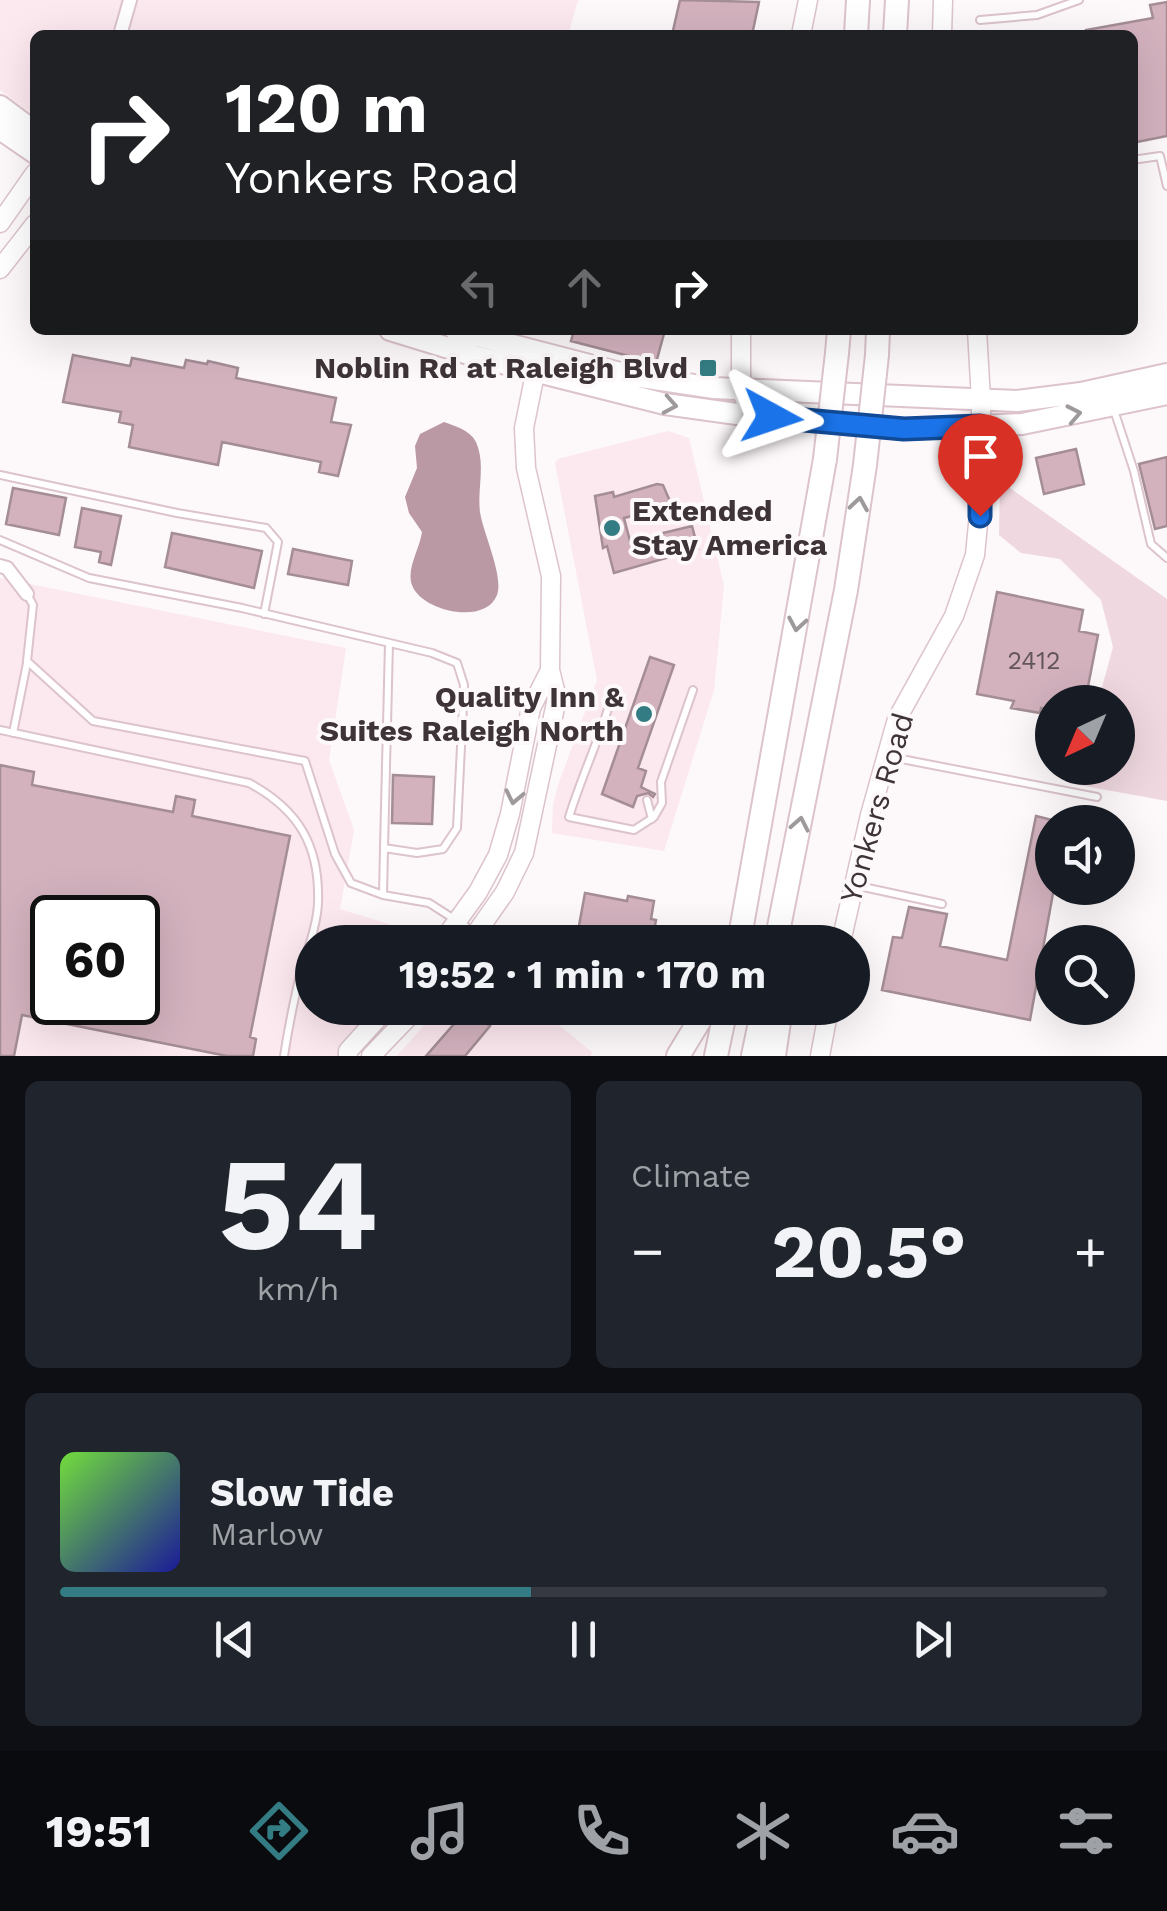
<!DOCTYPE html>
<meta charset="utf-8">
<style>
body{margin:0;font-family:"Work Sans",sans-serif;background:#20242c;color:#f1f3f6;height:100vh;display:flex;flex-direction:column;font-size:38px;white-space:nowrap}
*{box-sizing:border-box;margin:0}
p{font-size:32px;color:#9ea1a6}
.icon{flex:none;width:55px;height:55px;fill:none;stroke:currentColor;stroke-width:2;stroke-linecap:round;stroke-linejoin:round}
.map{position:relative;height:1056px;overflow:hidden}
.sheet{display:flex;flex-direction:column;gap:25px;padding:25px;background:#0d0f14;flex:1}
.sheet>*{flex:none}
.guide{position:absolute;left:30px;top:30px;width:1108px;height:305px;border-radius:15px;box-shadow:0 10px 40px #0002;background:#202124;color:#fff;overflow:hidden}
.needle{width:65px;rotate:224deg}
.controls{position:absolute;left:1035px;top:685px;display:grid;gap:20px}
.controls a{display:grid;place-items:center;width:100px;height:100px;border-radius:50%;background:#171b24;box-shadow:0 10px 40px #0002;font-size:50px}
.speed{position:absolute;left:30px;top:895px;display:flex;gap:20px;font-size:50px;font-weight:700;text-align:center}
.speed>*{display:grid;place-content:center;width:130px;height:130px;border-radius:50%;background:#171b24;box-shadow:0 10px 40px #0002;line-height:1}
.speed .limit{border:5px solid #111;border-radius:15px;background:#fff;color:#111}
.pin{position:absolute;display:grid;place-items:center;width:85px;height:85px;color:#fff;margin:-102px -42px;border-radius:50% 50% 50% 0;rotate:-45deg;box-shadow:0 0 10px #0007}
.pin .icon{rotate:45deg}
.me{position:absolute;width:110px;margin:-55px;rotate:95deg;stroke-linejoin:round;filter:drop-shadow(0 0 8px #0008)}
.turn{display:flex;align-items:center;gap:35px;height:210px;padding:0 30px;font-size:45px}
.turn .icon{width:130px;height:130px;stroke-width:2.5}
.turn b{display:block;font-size:70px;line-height:85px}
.lanes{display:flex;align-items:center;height:95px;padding:0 30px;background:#0003;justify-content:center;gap:50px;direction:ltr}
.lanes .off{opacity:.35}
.big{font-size:75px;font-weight:700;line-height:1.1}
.sheet .widget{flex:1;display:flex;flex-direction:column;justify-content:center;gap:15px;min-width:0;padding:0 35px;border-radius:15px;background:#20242c}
.sheet .dial{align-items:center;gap:0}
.dial b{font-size:130px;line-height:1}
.song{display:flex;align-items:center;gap:30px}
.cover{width:120px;height:120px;border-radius:15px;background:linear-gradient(135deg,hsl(100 70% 55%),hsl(240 70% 35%))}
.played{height:10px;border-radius:5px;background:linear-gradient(90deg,#347c83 45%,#363941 45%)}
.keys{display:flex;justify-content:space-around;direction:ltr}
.heat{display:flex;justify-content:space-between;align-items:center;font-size:55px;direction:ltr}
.sheet .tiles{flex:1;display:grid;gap:25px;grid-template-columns:1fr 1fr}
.widget:last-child{grid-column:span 2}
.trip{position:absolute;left:295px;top:925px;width:575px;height:100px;border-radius:50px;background:#171b24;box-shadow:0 10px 40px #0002;font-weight:700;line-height:100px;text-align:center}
.dock{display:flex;height:160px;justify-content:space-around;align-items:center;background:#090b0e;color:#9ea1a6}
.dock .icon{width:70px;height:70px}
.dock .active{color:#347c83}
.dock b{font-size:45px;color:#f1f3f6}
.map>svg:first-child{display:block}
.built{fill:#fce8ef;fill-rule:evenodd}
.green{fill:#f0d8e0}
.water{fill:#ba99a5}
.building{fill:#d3b2be;stroke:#a48d95;stroke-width:2.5;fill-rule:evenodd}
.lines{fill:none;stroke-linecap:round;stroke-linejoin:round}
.lane-casing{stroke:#dcc3cc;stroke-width:10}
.street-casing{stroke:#dcc3cc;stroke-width:16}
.secondary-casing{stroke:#dcc3cc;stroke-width:21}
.primary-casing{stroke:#dcc3cc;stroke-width:24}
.highway-casing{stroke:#dcc3cc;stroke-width:26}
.lane{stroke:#fff;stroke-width:6}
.street{stroke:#fff;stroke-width:12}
.secondary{stroke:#fff;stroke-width:18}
.primary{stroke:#fff;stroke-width:20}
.highway{stroke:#fff;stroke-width:22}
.highway-bridge-casing{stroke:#dcc3cc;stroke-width:26;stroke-linecap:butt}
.highway-bridge{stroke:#fff;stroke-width:22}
.oneway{stroke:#9e9a9c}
.route-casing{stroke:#114b97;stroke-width:25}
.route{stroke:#1a73e8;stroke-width:18}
.poi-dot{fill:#347c83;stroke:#fdf8fa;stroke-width:4}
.labels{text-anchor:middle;stroke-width:8;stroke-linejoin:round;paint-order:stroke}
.number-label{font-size:25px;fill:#63545a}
.poi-label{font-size:30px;font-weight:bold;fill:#3e3438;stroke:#fdf8fa;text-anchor:end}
.street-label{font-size:30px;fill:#3e3438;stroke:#fdf8fa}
</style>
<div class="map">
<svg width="1167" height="1056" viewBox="0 0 1167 1056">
<rect width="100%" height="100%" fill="#fdf8fa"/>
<path class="built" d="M0 0H578L568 35H35V116L0 90Z
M668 431 689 438 724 586 714 690 664 851 552 833 553 806 558 785 597 680 555 463 558 459Z
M0 578 346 648 329 760 354 830 340 909 440 940 437 942H312V1008H382L341 1056H0ZM52 918H138V1002H52Z
M439 1008H538L592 1052 591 1056H397Z"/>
<path class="green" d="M1000 481 1167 599V801L1068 783 1075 768H1118V702H1098L1113 647 1101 600 1060 559 1021 553 999 535Z"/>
<path class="water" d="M444 422C455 426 470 430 476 442 486 464 477 489 480 512 483 533 504 576 497 595 485 626 421 611 412 585 406 569 420 548 422 532L409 513 405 497 417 468 415 446 420 434Z"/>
<path class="building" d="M680 0 759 2 752 35H672Z
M1167 2V136L1132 143V35H1086V30L1153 18 1150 5Z
M574 330H665L656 363 571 341Z
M73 355 130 366 132 358 184 368 186 360 207 364 208 361 238 368 236 378 336 398 331 422 351 425 338 476 319 472 321 462 222 442 218 465 129 447 133 425 119 422 121 412 63 402Z
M1076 449 1084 484 1044 494 1036 458Z
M1167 457V526L1155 529 1139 464Z
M657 484 663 485 672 506 624 518 630 541 692 526 698 549 614 573 607 546 603 548 595 496 613 492 614 497Z
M13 488 66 498 59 535 6 524Z
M82 508 121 516 111 565 99 562 101 552 75 547Z
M172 533 262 551 254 588 165 567Z
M293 549 352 561 348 585 288 574Z
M997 592 1083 610 1079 631 1098 635 1085 702H1052V710L1041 708 1040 713 1011 708 1014 701 977 694Z
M650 657 674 665 638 768 646 771 641 787 655 794 653 797 648 793 637 796 633 807 602 794Z
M0 765 34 772 32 785 173 812 176 796 195 800 192 816 290 836 250 1037 256 1039 253 1056H227L22 1015 14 1056H0ZM52 918H138V1002H52Z
M393 775 434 777 432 824 392 823Z
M1036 816 1052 820 1054 888 1030 1020 882 990 893 937 902 938 909 907 947 914 940 946 1007 960Z
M585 893 627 901 628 896 654 901 651 919 656 920 652 942H576Z
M468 1008 475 1014 481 1008 489 1012 482 1020 490 1026 465 1056H426Z
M591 1008H634L632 1020 591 1012Z"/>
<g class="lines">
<defs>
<path id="lane" d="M980 20 1037 15 1079 0
M1132 160 1160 156 1167 186
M1113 407 1134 471 1151 544 1167 558
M0 475 177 513 266 528 278 542 264 614
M0 540 89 578 242 608 432 653 457 663 464 685 457 828 443 849 417 853 384 848 383 895
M27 594 33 605 27 661 93 721 305 761 335 854 351 883 383 895 429 903 476 933
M612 696C600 738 582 775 569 817L634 830 654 817 662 803 661 782 693 690
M0 730 249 783C299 810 320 846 318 903 317 928 305 955 299 979 293 1005 288 1030 284 1056
M13 733 27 663
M891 757 1097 797
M647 800 652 819
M384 848 389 643
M854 885 942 904"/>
<path id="street" d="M120 35 130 0
M0 566 7 568 27 594"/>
<path id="secondary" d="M801 35 808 0
M942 35 943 0
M0 223 35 173
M0 269 35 224
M741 330V389L751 416
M442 942 478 892 498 855 510 814 531 708 550 670
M470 942 505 892 524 853 557 698 550 670 551 576 526 468 524 428 538 359
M841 942 870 815 897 719 954 616 975 555 981 493V400L977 330
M348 1056V1051L387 1008
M371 1056 417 1008
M820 1056 829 1008"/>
<path id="primary" d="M0 106 35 132
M0 129 35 153
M390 330 478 357 665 404 751 416 904 429 1022 424 1167 394
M455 330 628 375 714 388 1017 401 1081 393 1167 374"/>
<path id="highway" d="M856 35 858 0
M895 35 897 0
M837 353 839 330
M877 355 878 330
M739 942 825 459
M776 942 846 590 865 465
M678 1056 707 1008
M716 1056 726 1008
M753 1056 763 1008
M774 1056 781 1008"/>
</defs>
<use href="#lane" class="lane-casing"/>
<use href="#street" class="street-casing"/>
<use href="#secondary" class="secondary-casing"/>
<use href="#primary" class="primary-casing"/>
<use href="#highway" class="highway-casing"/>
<use href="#lane" class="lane"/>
<use href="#street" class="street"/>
<use href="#secondary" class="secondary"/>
<use href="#primary" class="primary"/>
<use href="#highway" class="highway"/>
<defs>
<path id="highway-bridge" d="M825 459 837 353
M865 465 877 355"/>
</defs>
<use href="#highway-bridge" class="highway-bridge-casing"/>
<use href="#highway-bridge" class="highway-bridge"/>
</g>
<defs><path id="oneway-chevron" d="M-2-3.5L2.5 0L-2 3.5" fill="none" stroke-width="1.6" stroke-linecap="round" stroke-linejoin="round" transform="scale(2.5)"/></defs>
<g class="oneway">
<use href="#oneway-chevron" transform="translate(670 405) rotate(10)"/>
<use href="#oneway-chevron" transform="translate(1074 414) rotate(-11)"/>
<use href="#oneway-chevron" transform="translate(859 504) rotate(-81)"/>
<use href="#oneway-chevron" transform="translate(797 624) rotate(100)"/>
<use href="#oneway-chevron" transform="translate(514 797) rotate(102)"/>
<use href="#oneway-chevron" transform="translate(800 824) rotate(-79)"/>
</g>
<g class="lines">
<defs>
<path id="route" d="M772 417 904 429 980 426V516"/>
</defs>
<use href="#route" class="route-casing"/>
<use href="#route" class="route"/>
</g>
<g class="poi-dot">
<rect x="698" y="358" width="20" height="20" rx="5"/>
<circle cx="612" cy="528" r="10"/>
<circle cx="644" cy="714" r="10"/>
</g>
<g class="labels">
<g class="number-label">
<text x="1034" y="669">2412</text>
</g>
<g class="poi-label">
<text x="688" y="378">Noblin Rd at Raleigh Blvd</text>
<text x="632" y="521" text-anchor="start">Extended<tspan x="632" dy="34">Stay America</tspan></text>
<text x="624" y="707">Quality Inn &amp;<tspan x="624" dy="34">Suites Raleigh North</tspan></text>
</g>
<g class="street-label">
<text transform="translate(877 808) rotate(-74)" y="10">Yonkers Road</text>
</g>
</g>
</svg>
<div class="controls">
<a><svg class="needle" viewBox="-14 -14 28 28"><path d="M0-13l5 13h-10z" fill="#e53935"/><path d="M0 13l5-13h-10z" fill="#9ea1a6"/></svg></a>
<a><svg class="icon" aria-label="sound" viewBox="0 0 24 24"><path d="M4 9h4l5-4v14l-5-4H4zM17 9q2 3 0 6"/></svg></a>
<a><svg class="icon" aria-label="search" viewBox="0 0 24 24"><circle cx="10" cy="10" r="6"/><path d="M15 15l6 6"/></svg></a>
</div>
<div class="speed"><div class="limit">60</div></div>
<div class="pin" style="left:980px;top:516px;background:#d93025"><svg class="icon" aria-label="arrive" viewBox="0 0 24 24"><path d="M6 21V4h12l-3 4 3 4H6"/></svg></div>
<svg class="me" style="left:772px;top:417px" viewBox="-20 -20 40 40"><path d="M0-17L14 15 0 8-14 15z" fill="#1a73e8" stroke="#fff" stroke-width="4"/></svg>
<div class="trip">19:52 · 1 min · 170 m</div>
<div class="guide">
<div class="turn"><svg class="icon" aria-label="right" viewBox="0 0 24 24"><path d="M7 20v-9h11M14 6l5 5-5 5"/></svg><div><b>120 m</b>Yonkers Road</div></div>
<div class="lanes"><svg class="icon off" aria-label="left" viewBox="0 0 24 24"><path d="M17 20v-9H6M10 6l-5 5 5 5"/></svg><svg class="icon off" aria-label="ahead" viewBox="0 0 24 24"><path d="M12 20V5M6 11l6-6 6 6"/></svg><svg class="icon" aria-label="right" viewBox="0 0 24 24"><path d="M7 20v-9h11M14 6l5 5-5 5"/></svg></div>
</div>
</div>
<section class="sheet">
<div class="tiles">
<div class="widget dial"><b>54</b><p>km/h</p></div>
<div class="widget"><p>Climate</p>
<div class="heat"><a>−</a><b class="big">20.5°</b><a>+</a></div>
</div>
<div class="widget">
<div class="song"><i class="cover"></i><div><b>Slow Tide</b><p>Marlow</p></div></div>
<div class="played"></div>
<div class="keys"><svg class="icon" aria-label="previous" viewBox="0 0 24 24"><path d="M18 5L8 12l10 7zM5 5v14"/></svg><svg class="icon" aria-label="pause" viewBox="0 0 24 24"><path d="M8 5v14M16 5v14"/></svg><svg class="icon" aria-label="next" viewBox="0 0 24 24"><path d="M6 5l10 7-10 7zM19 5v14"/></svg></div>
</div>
</div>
</section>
<nav class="dock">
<b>19:51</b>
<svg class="icon active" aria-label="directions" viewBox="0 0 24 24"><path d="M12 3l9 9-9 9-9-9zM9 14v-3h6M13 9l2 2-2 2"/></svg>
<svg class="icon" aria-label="music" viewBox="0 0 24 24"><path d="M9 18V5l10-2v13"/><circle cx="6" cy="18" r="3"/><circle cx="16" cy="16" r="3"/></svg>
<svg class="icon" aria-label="phone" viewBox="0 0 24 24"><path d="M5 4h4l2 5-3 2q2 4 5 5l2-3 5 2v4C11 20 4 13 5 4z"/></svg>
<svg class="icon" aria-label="climate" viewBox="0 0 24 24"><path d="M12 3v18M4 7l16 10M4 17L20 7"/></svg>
<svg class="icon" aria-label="car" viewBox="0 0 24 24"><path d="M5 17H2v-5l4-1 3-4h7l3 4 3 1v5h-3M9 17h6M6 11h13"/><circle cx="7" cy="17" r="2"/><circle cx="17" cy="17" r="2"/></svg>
<svg class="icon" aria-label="filters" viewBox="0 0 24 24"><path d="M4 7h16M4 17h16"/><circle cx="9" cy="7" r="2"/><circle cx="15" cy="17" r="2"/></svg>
</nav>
